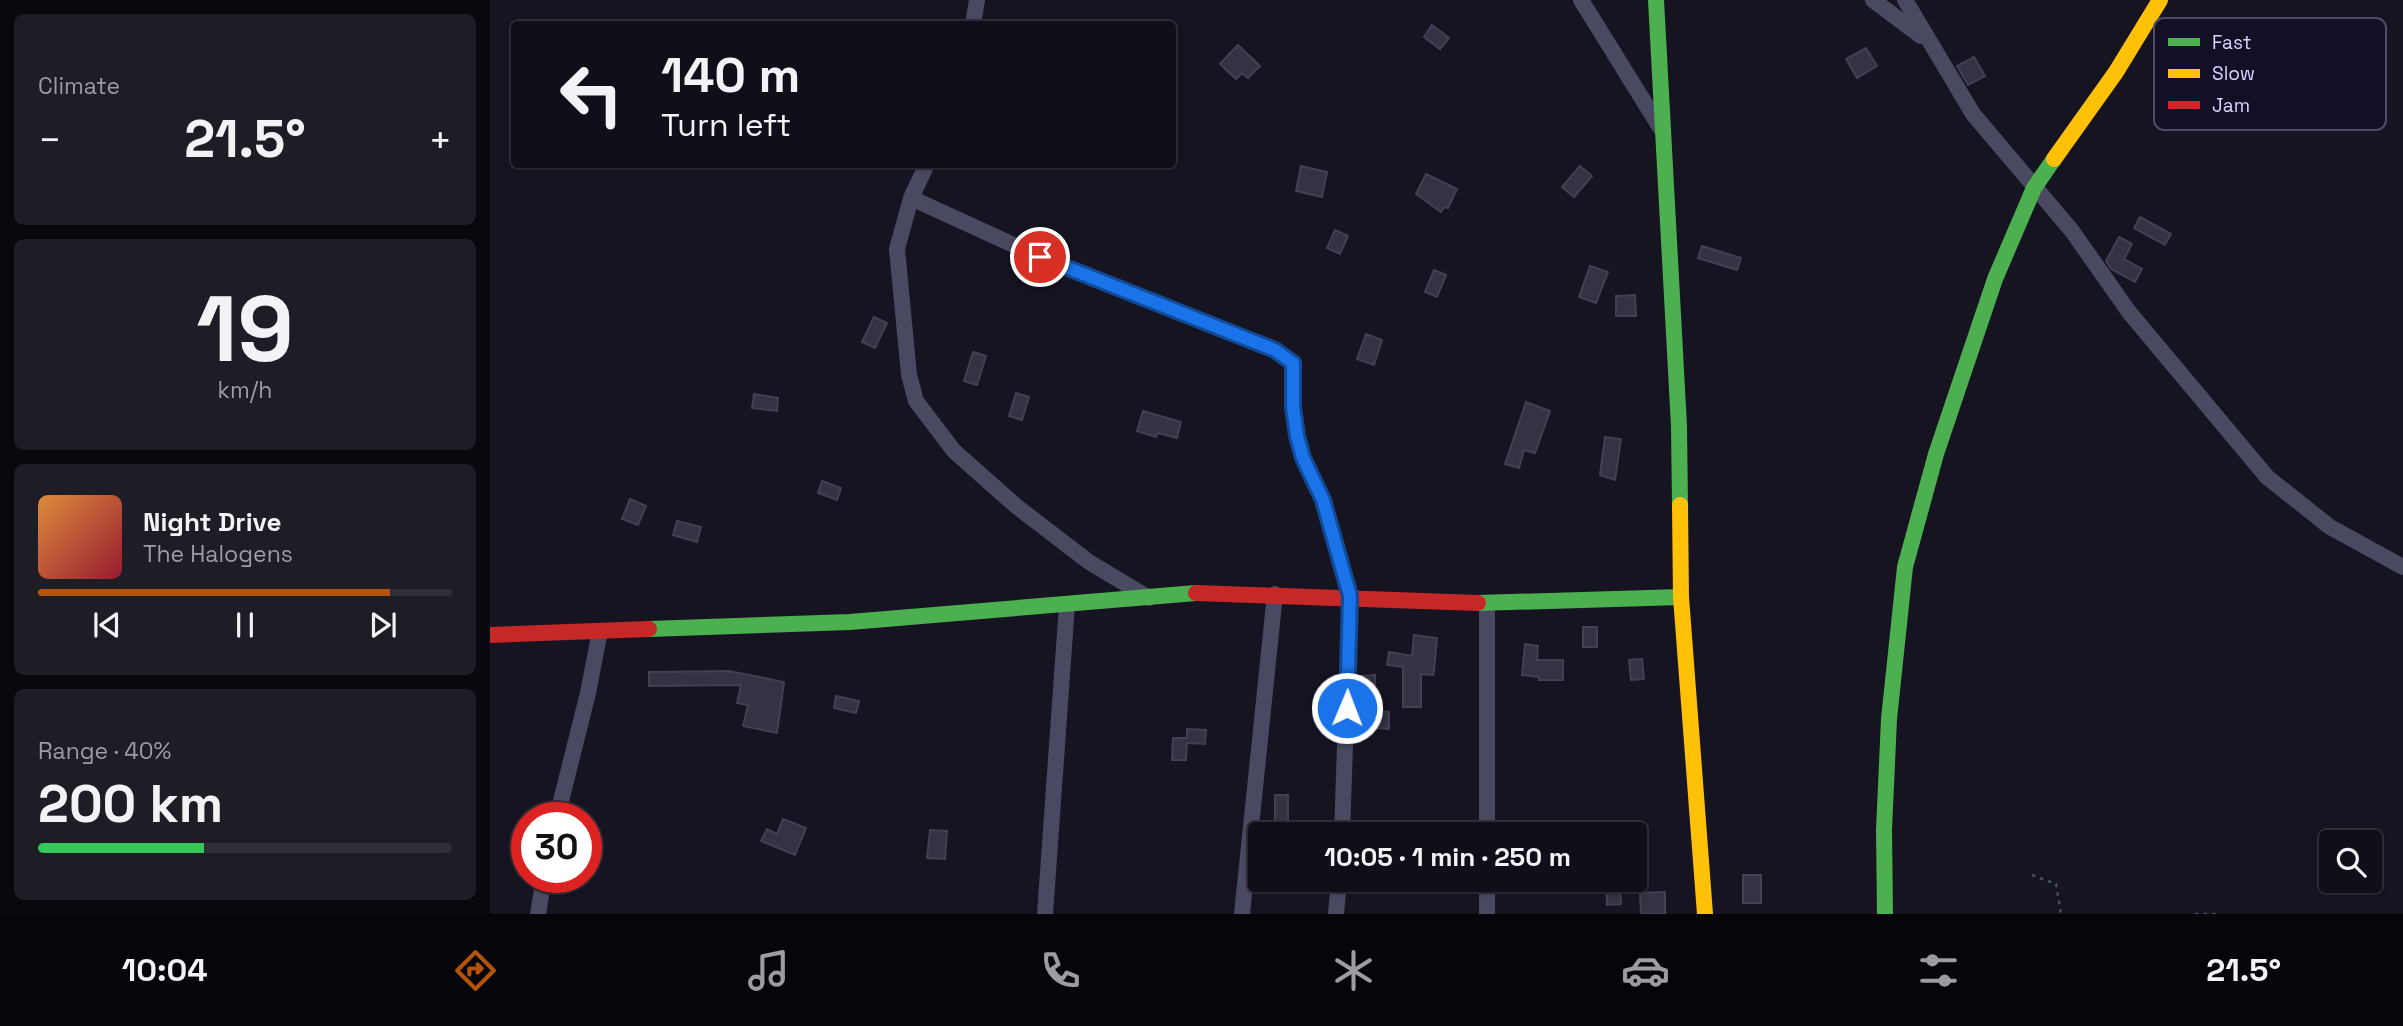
<!DOCTYPE html>
<meta charset="utf-8">
<style>
body{margin:0;font-family:"Space Grotesk",sans-serif;background:#1e1d26;color:#f1f3f6;height:100vh;display:flex;flex-direction:column;font-size:26px;white-space:nowrap}
*{box-sizing:border-box;margin:0}
p{font-size:23px;color:#9c9ca2}
.icon{flex:none;width:38px;height:38px;fill:none;stroke:currentColor;stroke-width:2;stroke-linecap:round;stroke-linejoin:round}
.map{position:relative;flex:1;overflow:hidden}
.sheet{display:flex;flex-direction:column;gap:14px;padding:14px;background:#09080e;width:490px}
.sheet>*{flex:none}
.guide{position:absolute;left:21px;top:21px;width:665px;height:147px;border-radius:7px;box-shadow:0 2px 5px #0004,0 0 0 2px #302f38;background:#100f19;color:#f1f3f6;overflow:hidden}
.fabs{position:absolute;left:1829px;top:830px;display:grid;gap:14px}
.fabs a{display:grid;place-items:center;width:63px;height:63px;border-radius:7px;background:#100f19;box-shadow:0 2px 5px #0004,0 0 0 2px #302f38;font-size:35px}
.speed{position:absolute;left:21px;top:802px;display:flex;gap:14px;font-size:35px;font-weight:700;text-align:center}
.speed>*{display:grid;place-content:center;width:91px;height:91px;border-radius:50%;background:#100f19;box-shadow:0 2px 5px #0004,0 0 0 2px #302f38;line-height:1}
.speed .limit{border:10px solid #d22;background:#fff;color:#111}
.pin{position:absolute;display:grid;place-items:center;width:60px;height:60px;color:#fff;margin:-30px;border:4px solid #fff;border-radius:50%;box-shadow:0 2px 7px #0007}
.me{position:absolute;width:77px;margin:-38px;rotate:1deg;stroke-linejoin:round;filter:drop-shadow(0 0 5px #0008)}
.turn{display:flex;align-items:center;gap:24px;height:147px;padding:0 35px;font-size:32px}
.turn .icon{width:91px;height:91px;stroke-width:2.5}
.turn b{display:block;font-size:49px;line-height:60px}
.big{font-size:52px;font-weight:700;line-height:1.1}
.sheet .card{flex:1;display:flex;flex-direction:column;justify-content:center;gap:10px;min-width:0;padding:0 24px;border-radius:10px;background:#1e1d26}
.sheet .dial{align-items:center;gap:0}
.dial b{font-size:91px;line-height:1}
.song{display:flex;align-items:center;gap:21px}
.cover{width:84px;height:84px;border-radius:10px;background:linear-gradient(135deg,hsl(30 70% 55%),hsl(350 70% 35%))}
.played{height:7px;border-radius:4px;background:linear-gradient(90deg,#b45309 85%,#302f38 85%)}
.keys{display:flex;justify-content:space-around;direction:ltr}
.heat{display:flex;justify-content:space-between;align-items:center;font-size:38px;direction:ltr}
.charge{height:10px;border-radius:5px;background:linear-gradient(90deg,#34c759 40%,#302f38 0)}
.trip{position:absolute;left:758px;top:822px;width:399px;height:70px;border-radius:7px;background:#100f19;box-shadow:0 2px 5px #0004,0 0 0 2px #302f38;font-weight:700;line-height:70px;text-align:center}
.tabs{display:flex;height:112px;justify-content:space-around;align-items:center;background:#06060a;color:#9c9ca2}
.tabs .icon{width:49px;height:49px}
.tabs .selected{color:#b45309}
.tabs b{font-size:32px;color:#f1f3f6}
main{display:flex;flex:1;min-height:0}
.map>svg:first-child{display:block}
.building{fill:#343243;stroke:#433f54;stroke-width:2}
.lines{fill:none;stroke-linecap:round;stroke-linejoin:round}
.path{stroke:#44505f;stroke-width:2.5;stroke-dasharray:3.5 5;stroke-linecap:butt}
.street{stroke:#4a4962;stroke-width:16}
.fast{stroke:#4caf50;stroke-width:16}
.slow{stroke:#ffc107;stroke-width:16}
.jam{stroke:#c62828;stroke-width:16}
.route-casing{stroke:#114b97;stroke-width:18}
.route{stroke:#1a73e8;stroke-width:12}
.key{fill:#130f26;stroke:#4e4a67;stroke-width:2}
.key-label{font-size:19px;fill:#d9d4ff}
</style>
<main>
<section class="sheet">
<div class="card"><p>Climate</p>
<div class="heat"><a>−</a><b class="big">21.5°</b><a>+</a></div>
</div>
<div class="card dial"><b>19</b><p>km/h</p></div>
<div class="card">
<div class="song"><i class="cover"></i><div><b>Night Drive</b><p>The Halogens</p></div></div>
<div class="played"></div>
<div class="keys"><svg class="icon" aria-label="previous" viewBox="0 0 24 24"><path d="M18 5L8 12l10 7zM5 5v14"/></svg><svg class="icon" aria-label="pause" viewBox="0 0 24 24"><path d="M8 5v14M16 5v14"/></svg><svg class="icon" aria-label="next" viewBox="0 0 24 24"><path d="M6 5l10 7-10 7zM19 5v14"/></svg></div>
</div>
<div class="card"><p>Range · 40%</p><b class="big">200 km</b><div class="charge"></div></div>
</section>
<div class="map">
<svg width="1913" height="914" viewBox="0 0 1913 914">
<rect width="100%" height="100%" fill="#161421"/>
<path class="building" d="M942 25 959 38 950 49 934 37Z
M748 45 770 66 758 78 752 73 746 79 730 64Z
M1376 48 1387 66 1367 78 1356 59Z
M1484 57 1495 76 1478 85 1467 66Z
M811 166 837 172 832 197 806 191Z
M1090 166 1102 176 1084 197 1072 187Z
M936 174 967 189 958 208 954 207 951 212 926 194Z
M1650 217 1681 234 1675 245 1644 228Z
M845 230 858 236 850 254 837 248Z
M1629 237 1642 244 1634 259 1652 269 1645 282 1621 269 1616 261Z
M1212 246 1251 258 1247 270 1208 258Z
M1100 266 1118 272 1106 303 1089 297Z
M944 270 956 275 947 297 935 292Z
M1145 295 1146 316H1126V296Z
M384 317 397 323 385 348 372 342Z
M876 334 892 340 884 365 867 359Z
M483 352 496 356 487 385 474 381Z
M526 393 539 397 532 420 519 416Z
M264 394 288 398 287 411 262 408Z
M1036 402 1060 411 1045 453 1034 450 1029 468 1015 464Z
M653 411 691 422 687 438 668 433 666 437 647 431Z
M1115 437 1131 439 1125 480 1110 475Z
M332 481 351 488 347 500 328 493Z
M140 499 156 506 148 525 132 519Z
M187 521 211 527 207 542 183 535Z
M1093 627H1107V647H1093Z
M924 635 947 638 944 671 943 675 931 674V707H913V667L897 665 899 652 922 656Z
M1035 644 1048 646 1047 660H1073V680H1049V677L1032 675Z
M1152 659 1154 679 1141 680 1139 660Z
M239 671 294 682 287 733 253 726 258 705 247 703 251 685 159 686V672Z
M885 675V711L899 712V729L869 727 872 676Z
M346 696 369 701 366 713 344 708Z
M697 729 716 730 715 744 697 743 696 760H682L683 738H697Z
M785 795H798V821H785Z
M293 819 316 828 305 855 271 841 277 829 287 834Z
M440 830 457 831 455 859 437 858Z
M1253 875H1271V903H1253Z
M1116 880H1130L1131 904 1117 905Z
M1175 892V914H1151L1150 893Z"/>
<g class="lines">
<path class="path" d="M1542 875 1566 884 1571 914
M1705 914H1729"/>
<path class="street" d="M1091 0 1171 129
M1383 0 1431 36
M1415 0 1483 114 1582 231 1639 312 1777 477 1840 527 1913 567
M483 24 487 0
M437 164 421 198 407 249 419 375 426 401 464 451 526 506 599 562 659 598
M421 198 550 257 785 350 803 363V407L807 436 813 458 833 500 860 596 852 835
M997 603V835
M67 817 98 693 110 631
M997 880V914
M48 914 54 877
M555 914 577 605
M752 914 785 594
M846 914 849 880"/>
<path class="fast" d="M1166 0 1189 426 1190 505
M988 603 1191 597
M159 629 360 622 706 593
M1395 914 1394 830 1399 719 1415 567 1446 454 1505 279 1544 188 1564 159"/>
<path class="slow" d="M1564 159 1626 72 1670 0
M1190 505 1191 597 1215 914"/>
<path class="jam" d="M706 593 988 603
M0 635 159 629"/>
</g>
<g class="lines">
<defs>
<path id="route" d="M550 257 785 350 803 363V407L807 436 813 458 833 500 860 596 857 708"/>
</defs>
<use href="#route" class="route-casing"/>
<use href="#route" class="route"/>
</g>
<rect x="1664" y="18" width="232" height="112" rx="10" class="key"/>
<rect x="1678" y="38" width="32" height="8" fill="#4caf50"/>
<rect x="1678" y="69" width="32" height="9" fill="#ffc107"/>
<rect x="1678" y="101" width="32" height="8" fill="#c62828"/>
<g class="key-label">
<text x="1722" y="49">Fast</text>
<text x="1722" y="80">Slow</text>
<text x="1722" y="112">Jam</text>
</g>
</svg>
<div class="fabs">
<a><svg class="icon" aria-label="search" viewBox="0 0 24 24"><circle cx="10" cy="10" r="6"/><path d="M15 15l6 6"/></svg></a>
</div>
<div class="speed"><div class="limit">30</div></div>
<div class="pin" style="left:550px;top:257px;background:#d93025"><svg class="icon" aria-label="arrive" viewBox="0 0 24 24"><path d="M6 21V4h12l-3 4 3 4H6"/></svg></div>
<svg class="me" style="left:857px;top:708px" viewBox="-20 -20 40 40"><circle r="17" fill="#1a73e8" stroke="#fff" stroke-width="3"/><path d="M0-11L8 9 0 5-8 9z" fill="#fff"/></svg>
<div class="trip">10:05 · 1 min · 250 m</div>
<div class="guide">
<div class="turn"><svg class="icon" aria-label="left" viewBox="0 0 24 24"><path d="M17 20v-9H6M10 6l-5 5 5 5"/></svg><div><b>140 m</b>Turn left</div></div>
</div>
</div>
</main>
<nav class="tabs">
<b>10:04</b>
<svg class="icon selected" aria-label="directions" viewBox="0 0 24 24"><path d="M12 3l9 9-9 9-9-9zM9 14v-3h6M13 9l2 2-2 2"/></svg>
<svg class="icon" aria-label="music" viewBox="0 0 24 24"><path d="M9 18V5l10-2v13"/><circle cx="6" cy="18" r="3"/><circle cx="16" cy="16" r="3"/></svg>
<svg class="icon" aria-label="phone" viewBox="0 0 24 24"><path d="M5 4h4l2 5-3 2q2 4 5 5l2-3 5 2v4C11 20 4 13 5 4z"/></svg>
<svg class="icon" aria-label="climate" viewBox="0 0 24 24"><path d="M12 3v18M4 7l16 10M4 17L20 7"/></svg>
<svg class="icon" aria-label="car" viewBox="0 0 24 24"><path d="M5 17H2v-5l4-1 3-4h7l3 4 3 1v5h-3M9 17h6M6 11h13"/><circle cx="7" cy="17" r="2"/><circle cx="17" cy="17" r="2"/></svg>
<svg class="icon" aria-label="filters" viewBox="0 0 24 24"><path d="M4 7h16M4 17h16"/><circle cx="9" cy="7" r="2"/><circle cx="15" cy="17" r="2"/></svg>
<b>21.5°</b>
</nav>
